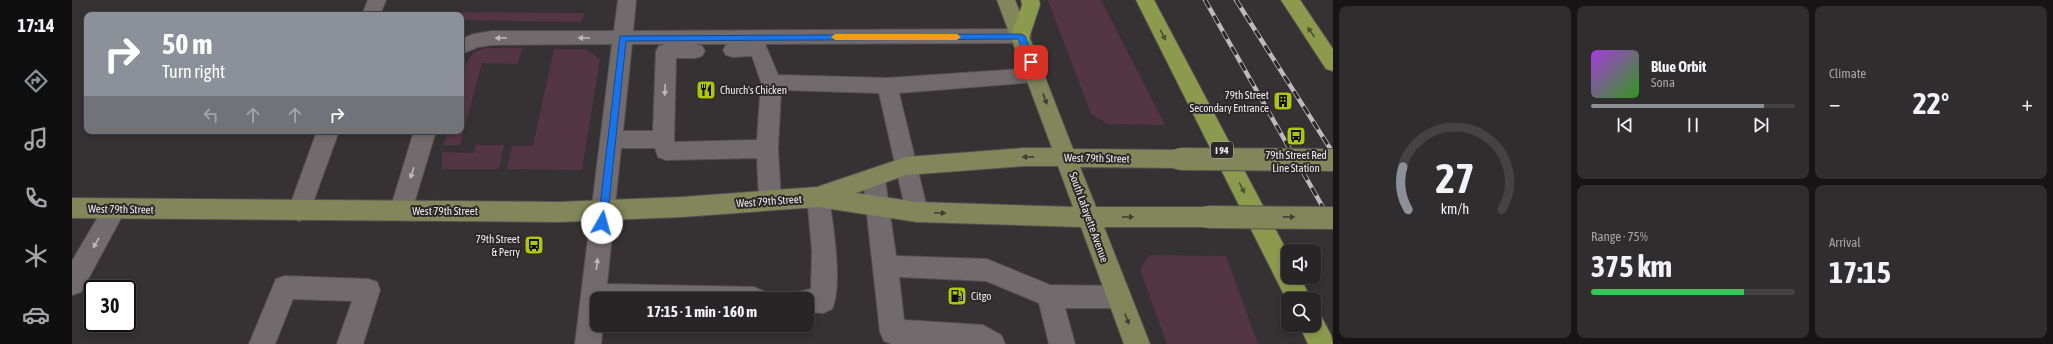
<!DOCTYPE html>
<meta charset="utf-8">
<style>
body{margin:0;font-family:"Asap Condensed",sans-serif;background:#302d2e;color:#f1f3f6;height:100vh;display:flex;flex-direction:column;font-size:15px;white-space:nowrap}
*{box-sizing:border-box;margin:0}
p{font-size:13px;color:#a5a5a7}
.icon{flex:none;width:22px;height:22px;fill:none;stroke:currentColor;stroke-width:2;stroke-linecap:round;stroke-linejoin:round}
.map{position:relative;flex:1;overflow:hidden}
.panel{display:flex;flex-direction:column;gap:6px;padding:6px;background:#161415;width:720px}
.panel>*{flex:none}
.banner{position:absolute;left:12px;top:12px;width:380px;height:122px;border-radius:8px;box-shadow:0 2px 6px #0003,0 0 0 1px #444243;background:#8c9099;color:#fff;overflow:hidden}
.buttons{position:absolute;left:1209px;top:244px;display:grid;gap:8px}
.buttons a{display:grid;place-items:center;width:40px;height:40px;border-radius:8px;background:#282526;box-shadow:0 2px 6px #0003,0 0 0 1px #444243;font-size:20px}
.speed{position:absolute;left:12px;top:280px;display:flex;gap:8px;font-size:20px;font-weight:700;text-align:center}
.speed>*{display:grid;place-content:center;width:52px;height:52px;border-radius:50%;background:#282526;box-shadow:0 2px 6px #0003,0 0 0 1px #444243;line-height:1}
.speed .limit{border:2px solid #111;border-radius:6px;background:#fff;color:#111}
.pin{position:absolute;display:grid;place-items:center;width:34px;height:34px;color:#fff;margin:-17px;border-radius:8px;box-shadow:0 2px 6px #0006}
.me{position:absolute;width:44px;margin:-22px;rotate:7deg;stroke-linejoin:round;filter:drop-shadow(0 0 3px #0008)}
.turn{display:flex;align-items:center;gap:14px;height:84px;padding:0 12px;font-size:18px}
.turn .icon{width:52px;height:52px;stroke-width:2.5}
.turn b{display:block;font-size:28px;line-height:34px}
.lanes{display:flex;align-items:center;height:38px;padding:0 12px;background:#0003;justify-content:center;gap:20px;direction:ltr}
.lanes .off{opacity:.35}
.big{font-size:30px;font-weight:700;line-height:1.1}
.panel .card{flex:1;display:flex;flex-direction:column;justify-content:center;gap:6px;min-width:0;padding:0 14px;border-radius:8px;background:#302d2e}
.panel .dial{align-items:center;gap:0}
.dial svg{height:104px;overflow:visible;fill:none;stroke:#444243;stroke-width:7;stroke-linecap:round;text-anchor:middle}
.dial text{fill:#f1f3f6;stroke:none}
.song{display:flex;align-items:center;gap:12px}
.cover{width:48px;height:48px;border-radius:6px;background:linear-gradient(135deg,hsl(280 70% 55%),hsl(110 70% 35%))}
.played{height:4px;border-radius:2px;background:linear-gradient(90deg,#8c9099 85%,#444243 85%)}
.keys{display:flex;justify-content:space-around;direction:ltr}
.heat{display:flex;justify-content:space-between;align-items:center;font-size:22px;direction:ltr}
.charge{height:6px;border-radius:3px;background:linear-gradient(90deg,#34c759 75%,#444243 0)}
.panel .tiles{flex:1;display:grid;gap:6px;grid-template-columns:repeat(3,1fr)}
.card:first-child{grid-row:span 2}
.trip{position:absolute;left:518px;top:292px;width:224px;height:40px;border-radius:8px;background:#282526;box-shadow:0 2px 6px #0003,0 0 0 1px #444243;font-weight:700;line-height:40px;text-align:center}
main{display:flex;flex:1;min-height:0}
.tabs{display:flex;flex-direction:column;width:72px;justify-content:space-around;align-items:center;background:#100f0f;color:#a5a5a7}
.tabs .icon{width:28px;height:28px}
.tabs .on{color:#8c9099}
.tabs b{font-size:18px;color:#f1f3f6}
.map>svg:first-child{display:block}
.green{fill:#543544}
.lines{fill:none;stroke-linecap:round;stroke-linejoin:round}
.minor-casing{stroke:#555052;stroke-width:2}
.major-casing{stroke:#555052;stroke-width:2}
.highway-casing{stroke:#555052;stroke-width:2}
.minor{fill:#726b6e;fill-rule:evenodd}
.major{fill:#81875a;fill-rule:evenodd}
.highway{fill:#8b9a4d;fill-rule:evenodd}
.rail-casing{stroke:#beb9bb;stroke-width:4.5}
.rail{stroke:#2c2729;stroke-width:3;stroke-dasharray:9;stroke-linecap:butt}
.major-bridge-casing{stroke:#555052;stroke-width:24;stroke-linecap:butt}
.major-bridge{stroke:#81875a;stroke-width:22}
.oneway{fill:#4d4f36}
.oneway2{fill:#beb8ba}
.oneway3{fill:#413f35}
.route{fill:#1a73e8;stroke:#114b97}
.slow{fill:#f59e0b}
.labels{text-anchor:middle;stroke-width:4;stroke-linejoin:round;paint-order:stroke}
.shield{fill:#2c2729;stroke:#b5b1b2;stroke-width:1}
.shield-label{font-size:10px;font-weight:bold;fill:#f0eced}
.poi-label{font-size:11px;fill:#f0eced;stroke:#2c2729;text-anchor:start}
.street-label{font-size:11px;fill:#f0eced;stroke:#2c2729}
</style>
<main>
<nav class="tabs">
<b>17:14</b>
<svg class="icon on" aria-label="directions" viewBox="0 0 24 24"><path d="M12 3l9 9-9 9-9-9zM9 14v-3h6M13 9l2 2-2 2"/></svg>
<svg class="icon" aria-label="music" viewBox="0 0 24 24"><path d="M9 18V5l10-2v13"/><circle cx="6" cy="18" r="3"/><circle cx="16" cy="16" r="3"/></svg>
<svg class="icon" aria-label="phone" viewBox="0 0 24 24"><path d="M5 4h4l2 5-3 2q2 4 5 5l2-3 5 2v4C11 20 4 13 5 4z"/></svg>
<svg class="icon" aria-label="climate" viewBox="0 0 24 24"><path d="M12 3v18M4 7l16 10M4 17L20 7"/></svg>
<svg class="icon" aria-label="car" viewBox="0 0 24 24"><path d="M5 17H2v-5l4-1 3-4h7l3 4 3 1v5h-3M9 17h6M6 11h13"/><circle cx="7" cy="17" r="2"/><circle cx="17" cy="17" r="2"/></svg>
</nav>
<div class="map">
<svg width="1261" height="344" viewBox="0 0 1261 344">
<rect width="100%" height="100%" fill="#363133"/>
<path class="green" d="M976 0H1029L1093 125 1036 124 1019 114Z
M350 12 512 13 509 22 389 20V15H349Z
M416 48H450L446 64 410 63 388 145H371L376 131H389C389 111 385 68 402 53 406 50 411 49 416 48Z
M482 49H513L528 59 510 170 435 169 440 146H461Z
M404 145H432L427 169H370V152L402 153Z
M1078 255 1154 256 1186 344H1095L1068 269Z"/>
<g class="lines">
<defs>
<path id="minor" d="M296 0H314L308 15H290Z
M546 0H564L561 31 949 29 956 31 959 36 956 41 949 43 693 44 706 75 815 78 964 68 971 70 974 75 971 80 964 82 827 93 856 212 853 219 845 222 837 219 834 212 807 93 709 90 706 149 709 200 706 207 698 210 690 207 687 200 685 158 594 160 586 157 583 148H549L535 284 682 287 691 291 694 299H525V325H531L529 344H503L540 44 420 45 406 47 389 54V39L402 34 420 31H542ZM560 44H593L587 46 584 51 581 131H551ZM624 44H658L654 45 651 50 654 55 661 57 680 56 689 82 685 140 602 142 604 58H623L630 56 633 51 630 46Z
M245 131H267L238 211 235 218 227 221 219 218 216 211Z
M342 131H364L340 210 337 217 329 220 321 217 318 210Z
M802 170 810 172 813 179 824 256 915 259 978 285 1047 286 1056 289 1059 297 1056 305 1047 308H993L1003 344H977L967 303 914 281 827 277 832 320 911 325 929 335 933 344H820L812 341 808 332 791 179 794 172Z
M746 187 754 190 757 197C761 225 771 285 760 309L751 313 735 312V299H723L726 292 739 289 740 251 735 197 738 190Z
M43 199 51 202 54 209 9 292 0 295V261L35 202Z
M213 276 296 279 305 282 308 290 291 344H265L280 301 221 299 203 344H177L204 279Z"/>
<path id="major" d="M925 0H943L1001 149 1108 150 1116 153 1119 159 1116 165 1108 168 1008 167 1024 207H1136L1144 210 1147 217 1144 224 1136 227H1032L1078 344H1052L1009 227 845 222 746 207 610 217 487 222 0 218V198L487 202 610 197 745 187 834 157 952 148H980ZM952 166H986L1001 207 845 202 784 193 834 175Z"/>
<path id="highway" d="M949 0H967L968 5 956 41 949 43 942 41 939 36 950 5Z
M1064 0H1082L1216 253V277H1228L1239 299H1216V303Z
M1209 0H1228L1261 49V71L1254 69Z
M1242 314 1249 316 1259 335 1261 344H1236L1227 325H1242Z"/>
</defs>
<use href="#minor" class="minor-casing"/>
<use href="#major" class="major-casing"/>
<use href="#highway" class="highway-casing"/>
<use href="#minor" class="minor"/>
<use href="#major" class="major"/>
<use href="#highway" class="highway"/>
<defs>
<path id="rail" d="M1133 0 1261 225
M1164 0 1261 153"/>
</defs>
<use href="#rail" class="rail-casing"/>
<use href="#rail" class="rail"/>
<defs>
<path id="major-bridge" d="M1108 159 1261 160
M1136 217 1261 218"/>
</defs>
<use href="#major-bridge" class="major-bridge-casing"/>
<use href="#major-bridge" class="major-bridge"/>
</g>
<defs><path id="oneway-solid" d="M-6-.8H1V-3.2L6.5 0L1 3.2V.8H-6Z"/></defs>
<g class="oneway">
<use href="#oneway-solid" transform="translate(1239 32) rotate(-124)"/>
<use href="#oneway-solid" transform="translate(1091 35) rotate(63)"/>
<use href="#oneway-solid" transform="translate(1170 188) rotate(63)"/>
</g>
<g class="oneway2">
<use href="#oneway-solid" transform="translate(429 38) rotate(180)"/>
<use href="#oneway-solid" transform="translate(512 38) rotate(-180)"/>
<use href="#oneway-solid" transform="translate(593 90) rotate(92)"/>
<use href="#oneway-solid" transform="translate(340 173) rotate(107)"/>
<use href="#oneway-solid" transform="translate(24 243) rotate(120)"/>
<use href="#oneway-solid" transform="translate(525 264) rotate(-83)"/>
</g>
<g class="oneway3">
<use href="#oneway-solid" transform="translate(973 99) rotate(70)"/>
<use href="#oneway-solid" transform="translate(956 157) rotate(179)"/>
<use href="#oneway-solid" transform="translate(868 213) rotate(2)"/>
<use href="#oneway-solid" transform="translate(1056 217)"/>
<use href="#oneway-solid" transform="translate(1217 217) rotate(1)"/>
<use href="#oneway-solid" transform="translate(1055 319) rotate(69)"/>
</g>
<path class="route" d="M949 34 953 36 963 62 962 64H956L946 39 554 41 535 223 530 227 526 223 548 36Z"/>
<path class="slow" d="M763 34H885L889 37 885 40H763L759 37Z"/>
<defs>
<symbol id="restaurant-square" viewBox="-11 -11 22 22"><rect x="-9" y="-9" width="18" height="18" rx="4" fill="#aec60b" stroke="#2c2729"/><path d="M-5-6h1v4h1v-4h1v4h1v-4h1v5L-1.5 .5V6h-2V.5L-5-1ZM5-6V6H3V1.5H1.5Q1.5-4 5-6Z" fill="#111"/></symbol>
<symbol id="building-square" viewBox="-11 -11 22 22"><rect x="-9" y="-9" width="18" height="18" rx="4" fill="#aec60b" stroke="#2c2729"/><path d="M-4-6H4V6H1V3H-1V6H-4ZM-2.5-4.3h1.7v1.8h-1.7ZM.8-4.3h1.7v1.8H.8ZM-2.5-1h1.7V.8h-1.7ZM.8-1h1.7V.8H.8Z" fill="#111"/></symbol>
<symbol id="bus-square" viewBox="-11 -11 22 22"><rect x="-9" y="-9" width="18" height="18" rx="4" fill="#aec60b" stroke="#2c2729"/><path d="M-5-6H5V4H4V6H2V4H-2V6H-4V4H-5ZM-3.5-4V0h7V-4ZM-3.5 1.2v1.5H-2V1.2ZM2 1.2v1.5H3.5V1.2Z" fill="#111"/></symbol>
<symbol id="fuel-square" viewBox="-11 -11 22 22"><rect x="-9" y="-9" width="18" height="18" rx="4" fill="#aec60b" stroke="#2c2729"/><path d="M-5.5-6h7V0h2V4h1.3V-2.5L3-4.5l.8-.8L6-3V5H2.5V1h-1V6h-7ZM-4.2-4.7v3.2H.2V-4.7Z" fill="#111"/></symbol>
</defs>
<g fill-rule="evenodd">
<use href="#restaurant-square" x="623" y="79" width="22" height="22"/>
<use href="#building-square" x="1200" y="90" width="22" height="22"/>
<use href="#bus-square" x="1213" y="125" width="22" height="22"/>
<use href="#bus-square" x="451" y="234" width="22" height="22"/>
<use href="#fuel-square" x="874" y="285" width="22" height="22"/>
</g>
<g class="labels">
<rect class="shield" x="1139" y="142" width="22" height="16" rx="3"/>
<g class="shield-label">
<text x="1150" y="154">I 94</text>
</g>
<g class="poi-label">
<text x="648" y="94">Church's Chicken</text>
<text x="1197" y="99" text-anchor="end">79th Street<tspan x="1197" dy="13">Secondary Entrance</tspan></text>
<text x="1224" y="159" text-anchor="middle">79th Street Red<tspan x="1224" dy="13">Line Station</tspan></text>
<text x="448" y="243" text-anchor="end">79th Street<tspan x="448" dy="13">&amp; Perry</tspan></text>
<text x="899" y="300">Citgo</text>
</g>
<g class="street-label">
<text transform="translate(1025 158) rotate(1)" y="4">West 79th Street</text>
<text transform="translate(697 201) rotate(-4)" y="4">West 79th Street</text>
<text transform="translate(49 209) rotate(1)" y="4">West 79th Street</text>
<text x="373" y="215">West 79th Street</text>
<text transform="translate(1017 217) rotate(70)" y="4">South Lafayette Avenue</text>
</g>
</g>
</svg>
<div class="buttons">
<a><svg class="icon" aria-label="sound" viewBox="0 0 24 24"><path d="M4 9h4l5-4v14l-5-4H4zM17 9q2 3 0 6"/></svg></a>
<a><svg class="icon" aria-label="search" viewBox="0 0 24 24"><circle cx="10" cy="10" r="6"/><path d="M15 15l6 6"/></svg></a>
</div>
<div class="speed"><div class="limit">30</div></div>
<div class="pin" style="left:959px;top:62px;background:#d93025"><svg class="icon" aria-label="arrive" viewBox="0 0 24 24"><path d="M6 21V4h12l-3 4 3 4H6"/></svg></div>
<svg class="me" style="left:530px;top:223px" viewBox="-20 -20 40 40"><circle r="19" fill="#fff"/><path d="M0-13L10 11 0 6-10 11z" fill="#1a73e8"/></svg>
<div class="trip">17:15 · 1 min · 160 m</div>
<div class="banner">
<div class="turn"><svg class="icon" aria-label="right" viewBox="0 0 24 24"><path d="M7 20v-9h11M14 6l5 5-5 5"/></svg><div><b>50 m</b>Turn right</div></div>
<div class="lanes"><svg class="icon off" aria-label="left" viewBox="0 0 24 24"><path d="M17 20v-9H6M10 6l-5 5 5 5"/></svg><svg class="icon off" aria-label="ahead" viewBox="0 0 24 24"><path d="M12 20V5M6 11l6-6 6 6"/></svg><svg class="icon off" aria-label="ahead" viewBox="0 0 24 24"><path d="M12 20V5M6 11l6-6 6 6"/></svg><svg class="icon" aria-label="right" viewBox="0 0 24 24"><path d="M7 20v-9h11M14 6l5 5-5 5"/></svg></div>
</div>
</div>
<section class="panel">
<div class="tiles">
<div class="card dial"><svg viewBox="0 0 100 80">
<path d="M14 69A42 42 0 1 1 86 69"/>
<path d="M14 69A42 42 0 0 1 10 36" stroke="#8c9099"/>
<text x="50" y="56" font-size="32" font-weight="700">27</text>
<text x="50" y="72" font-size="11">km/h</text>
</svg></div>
<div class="card">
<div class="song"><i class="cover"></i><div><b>Blue Orbit</b><p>Sona</p></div></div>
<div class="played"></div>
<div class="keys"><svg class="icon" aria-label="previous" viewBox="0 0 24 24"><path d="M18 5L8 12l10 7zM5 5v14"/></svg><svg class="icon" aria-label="pause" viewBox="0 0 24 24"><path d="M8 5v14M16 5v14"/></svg><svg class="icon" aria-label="next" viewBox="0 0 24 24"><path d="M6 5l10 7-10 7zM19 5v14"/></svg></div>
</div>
<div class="card"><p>Climate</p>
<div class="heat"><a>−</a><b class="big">22°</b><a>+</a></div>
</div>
<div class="card"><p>Range · 75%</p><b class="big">375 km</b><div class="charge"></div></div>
<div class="card"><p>Arrival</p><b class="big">17:15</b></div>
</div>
</section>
</main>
